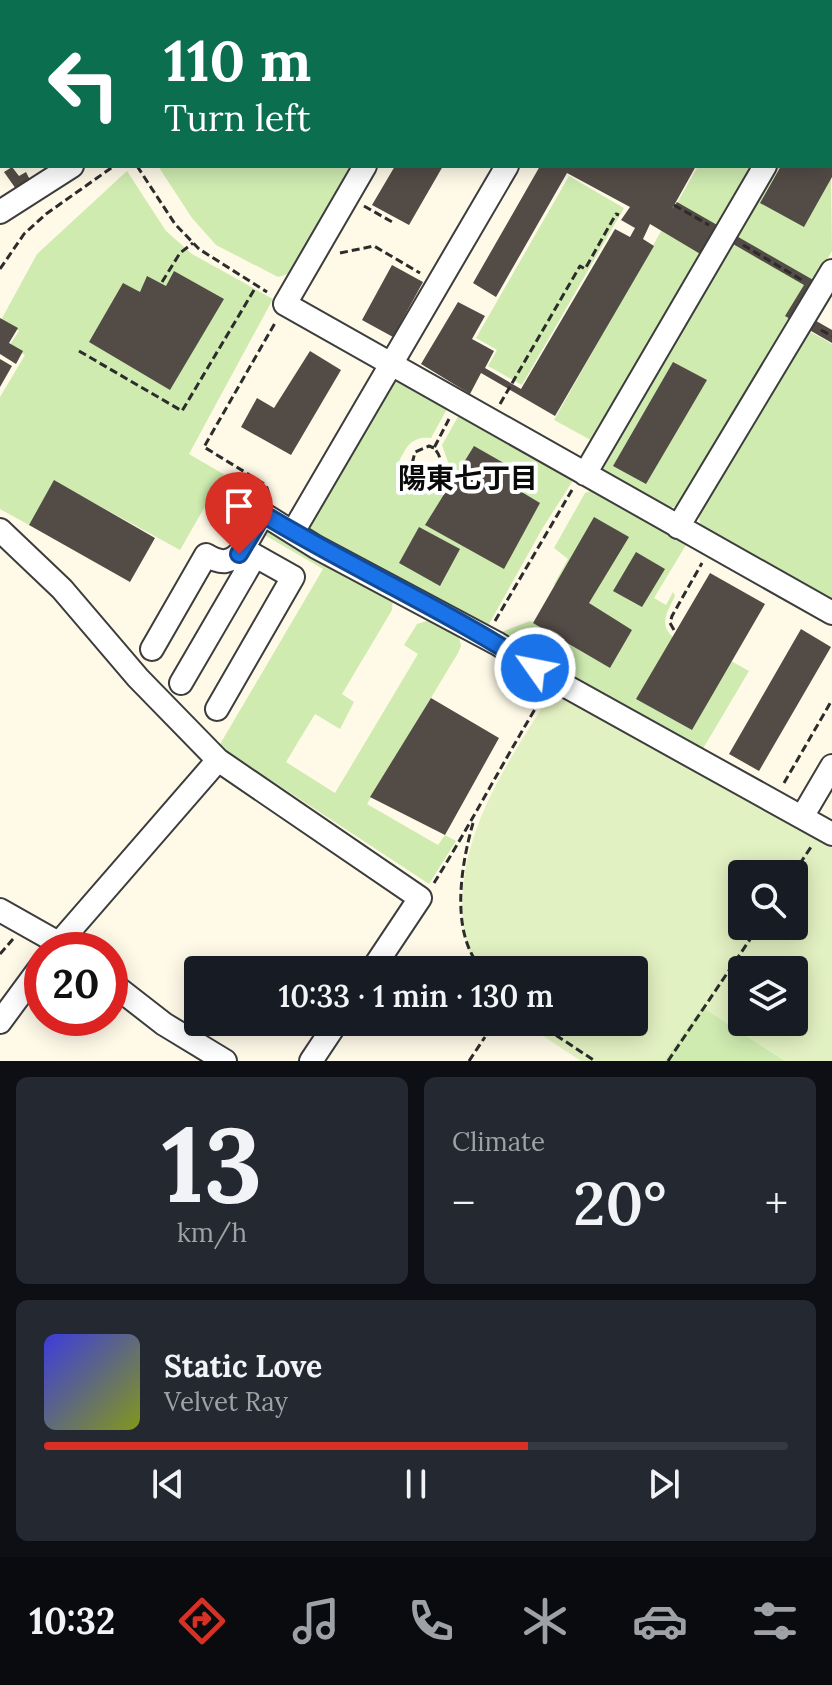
<!DOCTYPE html>
<meta charset="utf-8">
<style>
body{margin:0;font-family:Lora,"Noto Sans JP",serif;background:#242831;color:#f1f3f6;height:100vh;display:flex;flex-direction:column;font-size:30px;white-space:nowrap}
*{box-sizing:border-box;margin:0}
p{font-size:26px;color:#9ea1a6}
.icon{flex:none;width:44px;height:44px;fill:none;stroke:currentColor;stroke-width:2;stroke-linecap:round;stroke-linejoin:round}
.map{position:relative;height:1061px;overflow:hidden}
.side{display:flex;flex-direction:column;gap:16px;padding:16px;background:#0d0f14;flex:1}
.side>*{flex:none}
.guide{position:absolute;left:0px;top:0px;width:832px;height:168px;box-shadow:0 4px 20px #0003;background:#0b6e4f;color:#fff;overflow:hidden}
.controls{position:absolute;left:728px;top:860px;display:grid;gap:16px}
.controls a{display:grid;place-items:center;width:80px;height:80px;border-radius:8px;background:#171b24;box-shadow:0 4px 20px #0003;font-size:40px}
.speed{position:absolute;left:24px;top:932px;display:flex;gap:16px;font-size:40px;font-weight:700;text-align:center}
.speed>*{display:grid;place-content:center;width:104px;height:104px;border-radius:50%;background:#171b24;box-shadow:0 4px 20px #0003;line-height:1}
.speed .limit{border:12px solid #d22;background:#fff;color:#111}
.pin{position:absolute;display:grid;place-items:center;width:68px;height:68px;color:#fff;margin:-82px -34px;border-radius:50% 50% 50% 0;rotate:-45deg;box-shadow:0 0 8px #0007}
.pin .icon{rotate:45deg}
.me{position:absolute;width:88px;margin:-44px;rotate:303deg;stroke-linejoin:round;filter:drop-shadow(0 0 6px #0008)}
.turn{display:flex;align-items:center;gap:28px;height:168px;padding:0 32px;font-size:36px}
.turn .icon{width:104px;height:104px;stroke-width:2.5}
.turn b{display:block;font-size:56px;line-height:68px}
.big{font-size:60px;font-weight:600;line-height:1.1}
.side .card{flex:1;display:flex;flex-direction:column;justify-content:center;gap:12px;min-width:0;padding:0 28px;border-radius:12px;background:#242831}
.side .dial{align-items:center;gap:0}
.dial b{font-size:104px;line-height:1}
.song{display:flex;align-items:center;gap:24px}
.cover{width:96px;height:96px;border-radius:12px;background:linear-gradient(135deg,hsl(240 70% 55%),hsl(70 70% 35%))}
.played{height:8px;border-radius:4px;background:linear-gradient(90deg,#d93025 65%,#363941 65%)}
.keys{display:flex;justify-content:space-around;direction:ltr}
.heat{display:flex;justify-content:space-between;align-items:center;font-size:44px;direction:ltr}
.side .tiles{flex:1;display:grid;gap:16px;grid-template-columns:1fr 1fr}
.card:last-child{grid-column:span 2}
.trip{position:absolute;left:184px;top:956px;width:464px;height:80px;border-radius:8px;background:#171b24;box-shadow:0 4px 20px #0003;font-weight:600;line-height:80px;text-align:center}
.dock{display:flex;height:128px;justify-content:space-around;align-items:center;background:#090b0e;color:#9ea1a6}
.dock .icon{width:56px;height:56px}
.dock .selected{color:#d93025}
.dock b{font-size:36px;color:#f1f3f6}
.map>svg:first-child{display:block}
.green{fill:#cfebb0}
.pitch{fill:#e2f1c2;fill-rule:evenodd}
.building{fill:#534b46}
.lines{fill:none;stroke-linecap:round;stroke-linejoin:round}
.minor-casing{stroke:#3d3d3d;stroke-width:26}
.path{stroke:#2c2c2c;stroke-width:3;stroke-dasharray:8 4;stroke-linecap:butt}
.minor{stroke:#fff;stroke-width:22}
.route-casing{stroke:#114b97;stroke-width:20}
.route{stroke:#1a73e8;stroke-width:14}
.labels{text-anchor:middle;stroke-width:8;stroke-linejoin:round;paint-order:stroke}
.neighbourhood-label{font-size:28px;font-weight:bold;fill:#0a0a0a;stroke:#fff}
</style>
<div class="map">
<svg width="832" height="1061" viewBox="0 0 832 1061">
<rect width="100%" height="100%" fill="#fffae8"/>
<path class="green" d="M830 101 832 251 681 507H664L603 472 600 461 773 166H830Z
M158 166H354L288 274 278 277 216 245 192 218Z
M698 166H757L598 444 554 420Z
M127 171 166 231 192 254 273 299 189 454 249 489 248 492 222 477 180 550 54 481 29 525 0 509V397L25 355 9 346 19 331 1 320 37 254Z
M569 176 624 208 522 385 488 366 497 350 476 338Z
M807 330 832 344V604L700 526 699 515Z
M400 377 446 402 447 409 431 438C411 436 406 447 398 464L403 480 416 488 436 485 448 462 442 445 459 415H467L571 474 572 482 542 529 488 626 481 628 311 534 310 527 319 507 393 378Z
M596 489 685 541 686 545 654 598 666 605 673 592 675 596C668 611 658 624 673 637L637 699 692 730 731 661 749 671 701 752 491 636 530 621 610 668 632 630 554 584 568 559 554 548 585 493Z
M264 527 393 597 392 610 342 694 354 702 340 729 315 714 286 762 335 793 418 654 404 645 417 624 430 620 459 637 461 646 458 653 367 804 438 845 445 835 456 841 429 884 219 746 323 569 261 533Z
M701 1006 785 1061H664Z"/>
<path class="pitch" d="M554 689 832 848V1061H785L702 1007 664 1061H581L522 1022H634V970H475C471 955 464 938 463 922 455 835 510 759 554 689ZM742 874H794V926H742ZM742 970H794V1022H742Z"/>
<path class="building" d="M395 166H443L409 225 372 205Z
M540 166H696L672 209 677 202 815 281 797 310 832 330V343L785 316 804 285 714 233 702 255 650 224 643 239 654 246 555 416 481 373 470 394 421 364 458 302 485 316 472 339 494 351 485 368 521 389 615 229 630 237 635 228 621 220 630 207 567 173 496 297 473 283Z
M781 166H832V177L804 227 760 203Z
M12 167 19 176 26 172 30 180 16 189 4 172Z
M392 265 423 282 393 337 362 320Z
M174 271 224 299 170 390 89 342 123 283 140 292 147 276 166 286Z
M0 318 18 328 9 343 23 351 16 364 0 354Z
M310 351 341 370 291 455 241 427 257 398 274 408Z
M0 359 12 366 0 387Z
M673 362 707 380 646 484 613 466Z
M474 446 523 474 515 488 540 503 504 569 425 525Z
M54 480 155 538 130 582 29 525Z
M594 517 629 537 589 603 632 630 610 668 533 623Z
M419 527 460 549 440 586 399 563Z
M636 552 665 569 642 607 613 591Z
M710 573 765 604 692 730 636 699Z
M801 629 831 647 759 771 729 754Z
M431 698 499 738 445 835 370 797Z
M42 977V1001L31 994Z"/>
<g class="lines">
<defs>
<path id="minor" d="M5 0 7 2
M512 0 516 2
M673 0 676 2
M331 2 334 0
M461 2 463 0
M542 2 544 0
M603 2 604 0
M830 92 832 93
M365 166 285 304 832 613
M0 212 72 166
M585 474 765 166
M678 527 832 271
M0 530 62 589 138 678 218 760 420 898 372 970
M293 532 507 166
M152 649 206 555C221 564 231 564 243 549
M181 683 255 556
M217 709 293 577 243 549 263 514 316 547 498 644 553 679 832 834
M802 817 832 766
M0 910 69 949
M53 950 218 760
M110 982 164 1024 225 1061
M0 1022 42 965
M311 1061 337 1022"/>
</defs>
<use href="#minor" class="minor-casing"/>
<path class="path" d="M739 0V2
M770 0 774 2
M161 2 162 0
M751 2 752 0
M137 166 175 224 199 249 267 292
M674 205 709 225
M364 206 394 223
M743 245 802 280
M340 253 374 246 420 273
M0 269 24 234 46 214 114 166
M162 282 180 253 193 243
M821 330 832 336
M79 351 182 411 257 285
M500 404 580 266 585 269 616 214 619 215
M434 448 429 446 415 452 411 468 416 474 431 478C441 468 444 459 434 448L449 419
M269 494 266 485 204 447 275 323
M495 621 572 490
M674 630 670 623 672 616 702 563
M784 783 832 700
M473 823C461 865 449 935 483 970
M793 874 811 847
M434 883C472 822 505 758 543 696
M0 954 13 939
M536 1022 595 1061
M469 1061 485 1037
M668 1061 759 926"/>
<use href="#minor" class="minor"/>
</g>
<g class="lines">
<defs>
<path id="route" d="M239 554 263 514C352 568 448 611 535 668"/>
</defs>
<use href="#route" class="route-casing"/>
<use href="#route" class="route"/>
</g>
<g class="labels">
<g class="neighbourhood-label">
<text x="468" y="488">陽東七丁目</text>
</g>
</g>
</svg>
<div class="controls">
<a><svg class="icon" aria-label="search" viewBox="0 0 24 24"><circle cx="10" cy="10" r="6"/><path d="M15 15l6 6"/></svg></a>
<a><svg class="icon" aria-label="layers" viewBox="0 0 24 24"><path d="M12 4l9 5-9 5-9-5zM3 14l9 5 9-5"/></svg></a>
</div>
<div class="speed"><div class="limit">20</div></div>
<div class="pin" style="left:239px;top:554px;background:#d93025"><svg class="icon" aria-label="arrive" viewBox="0 0 24 24"><path d="M6 21V4h12l-3 4 3 4H6"/></svg></div>
<svg class="me" style="left:535px;top:668px" viewBox="-20 -20 40 40"><circle r="17" fill="#1a73e8" stroke="#fff" stroke-width="3"/><path d="M0-11L8 9 0 5-8 9z" fill="#fff"/></svg>
<div class="trip">10:33 · 1 min · 130 m</div>
<div class="guide">
<div class="turn"><svg class="icon" aria-label="left" viewBox="0 0 24 24"><path d="M17 20v-9H6M10 6l-5 5 5 5"/></svg><div><b>110 m</b>Turn left</div></div>
</div>
</div>
<section class="side">
<div class="tiles">
<div class="card dial"><b>13</b><p>km/h</p></div>
<div class="card"><p>Climate</p>
<div class="heat"><a>−</a><b class="big">20°</b><a>+</a></div>
</div>
<div class="card">
<div class="song"><i class="cover"></i><div><b>Static Love</b><p>Velvet Ray</p></div></div>
<div class="played"></div>
<div class="keys"><svg class="icon" aria-label="previous" viewBox="0 0 24 24"><path d="M18 5L8 12l10 7zM5 5v14"/></svg><svg class="icon" aria-label="pause" viewBox="0 0 24 24"><path d="M8 5v14M16 5v14"/></svg><svg class="icon" aria-label="next" viewBox="0 0 24 24"><path d="M6 5l10 7-10 7zM19 5v14"/></svg></div>
</div>
</div>
</section>
<nav class="dock">
<b>10:32</b>
<svg class="icon selected" aria-label="directions" viewBox="0 0 24 24"><path d="M12 3l9 9-9 9-9-9zM9 14v-3h6M13 9l2 2-2 2"/></svg>
<svg class="icon" aria-label="music" viewBox="0 0 24 24"><path d="M9 18V5l10-2v13"/><circle cx="6" cy="18" r="3"/><circle cx="16" cy="16" r="3"/></svg>
<svg class="icon" aria-label="phone" viewBox="0 0 24 24"><path d="M5 4h4l2 5-3 2q2 4 5 5l2-3 5 2v4C11 20 4 13 5 4z"/></svg>
<svg class="icon" aria-label="climate" viewBox="0 0 24 24"><path d="M12 3v18M4 7l16 10M4 17L20 7"/></svg>
<svg class="icon" aria-label="car" viewBox="0 0 24 24"><path d="M5 17H2v-5l4-1 3-4h7l3 4 3 1v5h-3M9 17h6M6 11h13"/><circle cx="7" cy="17" r="2"/><circle cx="17" cy="17" r="2"/></svg>
<svg class="icon" aria-label="filters" viewBox="0 0 24 24"><path d="M4 7h16M4 17h16"/><circle cx="9" cy="7" r="2"/><circle cx="15" cy="17" r="2"/></svg>
</nav>
